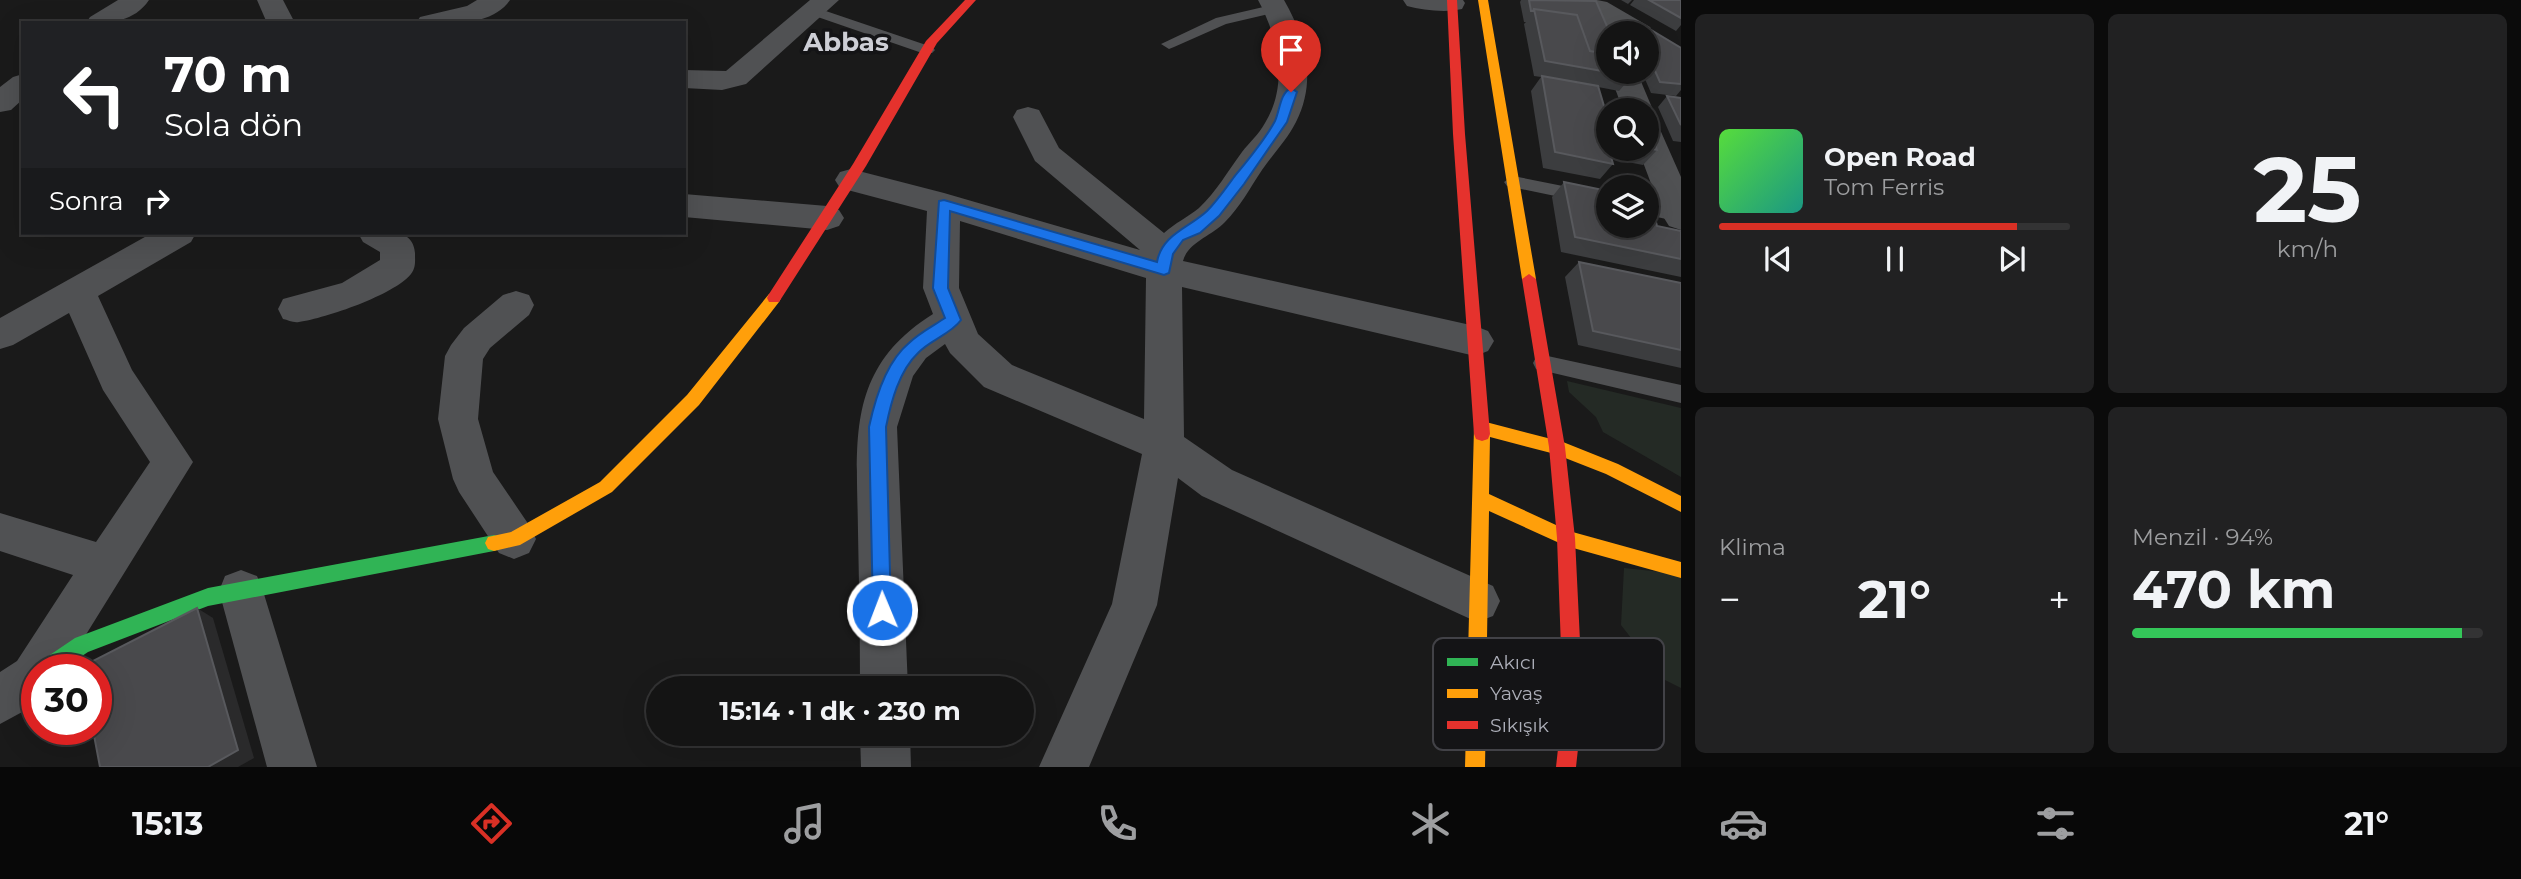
<!DOCTYPE html>
<html lang="tr">
<meta charset="utf-8">
<style>
body{margin:0;font-family:Montserrat,sans-serif;background:#212122;color:#f1f3f6;height:100vh;display:flex;flex-direction:column;font-size:26px;white-space:nowrap}
*{box-sizing:border-box;margin:0}
p{font-size:23px;color:#9d9ea0}
.icon{flex:none;width:38px;height:38px;fill:none;stroke:currentColor;stroke-width:2;stroke-linecap:round;stroke-linejoin:round}
.map{position:relative;flex:1;overflow:hidden}
.drawer{display:flex;flex-direction:column;gap:14px;padding:14px;background:#0b0b0b;width:840px}
.drawer>*{flex:none}
.banner{position:absolute;left:21px;top:21px;width:665px;height:214px;border-radius:0px;box-shadow:0 7px 28px #0002,0 0 0 2px #333334;background:#202124;color:#fff;overflow:hidden}
.tools{position:absolute;left:1596px;top:21px;display:grid;gap:14px}
.tools a{display:grid;place-items:center;width:63px;height:63px;border-radius:50%;background:#141414;box-shadow:0 7px 28px #0002,0 0 0 2px #333334;font-size:35px}
.speed{position:absolute;left:21px;top:654px;display:flex;gap:14px;font-size:35px;font-weight:700;text-align:center}
.speed>*{display:grid;place-content:center;width:91px;height:91px;border-radius:50%;background:#141414;box-shadow:0 7px 28px #0002,0 0 0 2px #333334;line-height:1}
.speed .limit{border:10px solid #d22;background:#fff;color:#111}
.pin{position:absolute;display:grid;place-items:center;width:60px;height:60px;color:#fff;margin:-72px -30px;border-radius:50% 50% 50% 0;rotate:-45deg;box-shadow:0 0 7px #0007}
.pin .icon{rotate:45deg}
.me{position:absolute;width:77px;margin:-38px;rotate:359deg;stroke-linejoin:round;filter:drop-shadow(0 0 5px #0008)}
.turn{display:flex;align-items:center;gap:24px;height:147px;padding:0 28px;font-size:32px}
.turn .icon{width:91px;height:91px;stroke-width:2.5}
.turn b{display:block;font-size:49px;line-height:60px}
.then{display:flex;align-items:center;height:66px;padding:0 28px;background:#0003;gap:14px;font-size:26px}
.big{font-size:52px;font-weight:700;line-height:1.1}
.drawer .card{flex:1;display:flex;flex-direction:column;justify-content:center;gap:10px;min-width:0;padding:0 24px;border-radius:10px;background:#212122}
.drawer .dial{align-items:center;gap:0}
.dial b{font-size:91px;line-height:1}
.song{display:flex;align-items:center;gap:21px}
.cover{width:84px;height:84px;border-radius:10px;background:linear-gradient(135deg,hsl(110 70% 55%),hsl(170 70% 35%))}
.played{height:7px;border-radius:4px;background:linear-gradient(90deg,#d93025 85%,#333334 85%)}
.keys{display:flex;justify-content:space-around;direction:ltr}
.heat{display:flex;justify-content:space-between;align-items:center;font-size:38px;direction:ltr}
.charge{height:10px;border-radius:5px;background:linear-gradient(90deg,#34c759 94%,#333334 0)}
.drawer .tiles{flex:1;display:grid;gap:14px;grid-template-columns:repeat(2,1fr)}
.trip{position:absolute;left:646px;top:676px;width:388px;height:70px;border-radius:35px;background:#141414;box-shadow:0 7px 28px #0002,0 0 0 2px #333334;font-weight:700;line-height:70px;text-align:center}
.tab-bar{display:flex;height:112px;justify-content:space-around;align-items:center;background:#080808;color:#9d9ea0}
.tab-bar .icon{width:49px;height:49px}
.tab-bar .selected{color:#d93025}
.tab-bar b{font-size:32px;color:#f1f3f6}
main{display:flex;flex:1;min-height:0}
.map>svg:first-child{display:block}
.green{fill:#242a25}
.lines{fill:none;stroke-linecap:round;stroke-linejoin:round}
.lane{fill:#505153;fill-rule:evenodd}
.street{fill:#505153;fill-rule:evenodd}
.fast{fill:#30b455;fill-rule:evenodd}
.slow{fill:#ff9f0a;fill-rule:evenodd}
.jam{fill:#e5322d;fill-rule:evenodd}
.wall{fill:#3c3d3f}
.shaded-wall{fill:#2a2a2b}
.building{fill:#49494c;stroke:#58595d;stroke-width:2}
.route{fill:#1a73e8;stroke:#114b97;stroke-width:2}
.labels{text-anchor:middle;stroke-width:7;stroke-linejoin:round;paint-order:stroke}
.far-district-label{font-size:26px;font-weight:bold;fill:#cdced5;stroke:#141416}
.key{fill:#141416;stroke:#424247;stroke-width:2}
.key-label{font-size:19px;fill:#adafb9}
</style>
<main>
<div class="map">
<svg width="1681" height="767" viewBox="0 0 1681 767">
<rect width="100%" height="100%" fill="#1a1a1a"/>
<path class="green" d="M1567 381 1681 408V477L1603 432 1596 417 1569 392Z
M1624 568 1681 574V688L1663 679 1621 625Z"/>
<g class="lines">
<path class="lane" d="M1276 4 1281 5 1283 8 1281 11 1226 24 1174 47 1169 49 1161 44 1216 18Z
M814 7 932 47 935 50 932 53H922L809 14 807 11Z
M1513 176 1608 195V207L1507 186 1504 182Z
M1647 203 1681 210V222L1647 215Z
M1543 355 1681 385V403L1536 369 1533 363 1536 357Z"/>
<path class="street" d="M118 0H149C134 22 111 23 86 23L90 17Z
M257 0H283L295 23H267Z
M477 0H510C491 28 446 23 416 23L420 17 467 6Z
M810 0H839L746 84 722 90 684 88V70L726 71Z
M1258 0H1284C1306 38 1317 81 1296 122 1287 140 1273 154 1262 170 1250 188 1240 207 1225 222 1212 236 1188 242 1183 261L1475 326 1488 331 1494 341 1488 351 1475 356 1182 287 1184 437 1232 470 1493 586 1500 601 1493 616 1477 622 1202 496 1178 478 1157 605 1089 767H1039L1112 604 1142 454 984 387 950 353 945 344 926 358 913 376 897 427 908 688H860C860 636 859 584 858 532 857 441 845 369 933 314L923 288 927 211 840 188 835 180 840 172 851 169 944 193 1140 250 1035 161 1013 117 1017 110 1028 107 1039 110 1059 148 1164 233C1175 223 1188 217 1199 208 1216 192 1228 171 1242 152 1249 143 1259 134 1265 123 1289 84 1278 37 1258 0ZM960 221 1146 278 1144 419 1012 365 978 334 959 288Z
M1403 0H1463L1465 3 1462 9C1445 13 1423 10 1407 6Z
M1597 0 1607 2 1650 27 1654 33 1647 40V33C1624 33 1598 28 1583 8L1587 2Z
M1609 72H1637L1653 110 1649 117 1647 110H1623Z
M23 74V99L11 110 0 112V87L13 77Z
M1647 122 1658 125 1681 177V230L1669 226 1664 218 1638 149H1647Z
M684 194 827 206 839 210 844 218 839 226 827 230 684 217Z
M152 233H196L191 242 98 296 132 370 193 462 64 670H37V704L0 724V672L17 661 73 575 0 551V513L96 542 150 462 103 390 69 313 13 345 0 349V318Z
M358 233C379 232 413 225 415 253 415 261 416 268 411 274 394 295 326 318 299 322 293 323 288 320 283 319L278 309 283 299 342 283 380 260V252L363 242Z
M516 291 529 295 534 305 529 315 490 348 483 359 478 419 493 472 529 525 536 539 529 553 514 559 499 553 459 492 453 479 438 419 445 356 451 345 464 328 503 295Z
M241 570 257 576 263 591 317 767H267L219 591 225 576Z
M860 733H910L911 767H861Z"/>
<path class="fast" d="M494 535 500 537 503 543 500 549 494 551 208 606 88 652 61 670H37V673L35 670 38 663 75 638 208 588Z"/>
<path class="slow" d="M1478 0H1488L1536 279 1529 284 1522 279Z
M774 292 781 298 779 302 699 405 612 492 520 545 494 551 488 549 485 543 488 537 511 532 600 482 687 395 769 294Z
M1482 421 1563 442 1618 464 1681 496V512L1606 474 1555 454 1490 437 1489 494 1569 531 1681 562V578L1566 546 1489 511 1485 767H1465L1474 428 1476 423Z"/>
<path class="jam" d="M965 0H976L937 43 866 166 779 302H769L767 298 769 294 853 164 926 41Z
M1447 0H1457L1465 134 1490 434 1488 439 1482 441 1476 439 1474 434 1453 134Z
M1529 274 1536 279 1565 447 1575 538 1583 703 1576 767H1556L1563 703 1557 538 1549 447 1522 279Z"/>
</g>
<path class="wall" d="M1521 0H1594L1608 33 1632 76 1619 91 1598 87 1604 106 1608 110V149H1647V121L1657 150 1643 165 1612 159 1613 164 1600 179 1543 168 1531 91 1541 77 1534 76 1524 24 1526 22H1524L1520 2Z
M1621 0H1632L1628 4Z
M1634 0H1681V25L1676 31 1630 5Z
M1635 28 1651 30 1681 48V90L1676 96 1651 93 1642 72H1647V33H1631Z
M1667 96 1681 98V142L1673 141 1658 107Z
M1564 182 1608 226H1657L1681 231V277L1561 252 1552 197Z
M1579 262 1681 283V368L1578 345 1565 277Z"/>
<path class="shaded-wall" d="M197 608 213 618 254 758 238 767H208Z"/>
<path class="building" d="M1529 0 1596 1 1610 33H1608V54L1590 51 1577 15 1534 9 1533 11H1531Z
M1649 0H1681V18Z
M1534 9 1577 15 1590 51 1608 54V72L1545 61Z
M1635 28 1651 30 1681 48V84L1660 82 1647 53V33H1637Z
M1608 72H1630L1632 76Z
M1542 76 1598 86 1604 106 1630 110H1608V149H1609L1613 164 1555 152Z
M1667 96 1681 98V125Z
M1647 121 1657 150 1647 148Z
M1564 182 1608 191V226H1647V206L1652 207 1657 226 1681 231V259L1575 237Z
M1579 262 1681 283V350L1593 331Z
M197 608 238 750 208 767H100L93 730H96V670H81V667Z"/>
<path class="route" d="M1291 88 1297 92 1287 122 1244 184 1219 216 1200 233 1183 240 1173 254 1169 273 1164 275 950 211 948 288 961 320C951 334 930 340 918 353 899 371 891 402 886 427L891 610 889 616 882 618 875 616 873 610 869 427C875 399 886 362 909 343 919 333 933 326 945 318L933 288 939 201 944 200 1157 262C1162 234 1189 228 1207 211 1217 201 1226 188 1234 177 1248 160 1265 140 1275 121 1280 110 1280 93 1291 88Z"/>
<g class="labels">
<g class="far-district-label">
<text x="846" y="51">Abbas</text>
</g>
</g>
<rect x="1433" y="638" width="231" height="112" rx="10" class="key"/>
<rect x="1447" y="658" width="31" height="8" fill="#30b455"/>
<rect x="1447" y="689" width="31" height="9" fill="#ff9f0a"/>
<rect x="1447" y="721" width="31" height="8" fill="#e5322d"/>
<g class="key-label">
<text x="1490" y="669">Akıcı</text>
<text x="1490" y="700">Yavaş</text>
<text x="1490" y="732">Sıkışık</text>
</g>
</svg>
<div class="tools">
<a><svg class="icon" aria-label="sound" viewBox="0 0 24 24"><path d="M4 9h4l5-4v14l-5-4H4zM17 9q2 3 0 6"/></svg></a>
<a><svg class="icon" aria-label="search" viewBox="0 0 24 24"><circle cx="10" cy="10" r="6"/><path d="M15 15l6 6"/></svg></a>
<a><svg class="icon" aria-label="layers" viewBox="0 0 24 24"><path d="M12 4l9 5-9 5-9-5zM3 14l9 5 9-5"/></svg></a>
</div>
<div class="speed"><div class="limit">30</div></div>
<div class="pin" style="left:1291px;top:92px;background:#d93025"><svg class="icon" aria-label="arrive" viewBox="0 0 24 24"><path d="M6 21V4h12l-3 4 3 4H6"/></svg></div>
<svg class="me" style="left:882px;top:610px" viewBox="-20 -20 40 40"><circle r="17" fill="#1a73e8" stroke="#fff" stroke-width="3"/><path d="M0-11L8 9 0 5-8 9z" fill="#fff"/></svg>
<div class="trip">15:14 · 1 dk · 230 m</div>
<div class="banner">
<div class="turn"><svg class="icon" aria-label="left" viewBox="0 0 24 24"><path d="M17 20v-9H6M10 6l-5 5 5 5"/></svg><div><b>70 m</b>Sola dön</div></div>
<div class="then">Sonra<svg class="icon" aria-label="right" viewBox="0 0 24 24"><path d="M7 20v-9h11M14 6l5 5-5 5"/></svg></div>
</div>
</div>
<section class="drawer">
<div class="tiles">
<div class="card">
<div class="song"><i class="cover"></i><div><b>Open Road</b><p>Tom Ferris</p></div></div>
<div class="played"></div>
<div class="keys"><svg class="icon" aria-label="previous" viewBox="0 0 24 24"><path d="M18 5L8 12l10 7zM5 5v14"/></svg><svg class="icon" aria-label="pause" viewBox="0 0 24 24"><path d="M8 5v14M16 5v14"/></svg><svg class="icon" aria-label="next" viewBox="0 0 24 24"><path d="M6 5l10 7-10 7zM19 5v14"/></svg></div>
</div>
<div class="card dial"><b>25</b><p>km/h</p></div>
<div class="card"><p>Klima</p>
<div class="heat"><a>−</a><b class="big">21°</b><a>+</a></div>
</div>
<div class="card"><p>Menzil · 94%</p><b class="big">470 km</b><div class="charge"></div></div>
</div>
</section>
</main>
<nav class="tab-bar">
<b>15:13</b>
<svg class="icon selected" aria-label="directions" viewBox="0 0 24 24"><path d="M12 3l9 9-9 9-9-9zM9 14v-3h6M13 9l2 2-2 2"/></svg>
<svg class="icon" aria-label="music" viewBox="0 0 24 24"><path d="M9 18V5l10-2v13"/><circle cx="6" cy="18" r="3"/><circle cx="16" cy="16" r="3"/></svg>
<svg class="icon" aria-label="phone" viewBox="0 0 24 24"><path d="M5 4h4l2 5-3 2q2 4 5 5l2-3 5 2v4C11 20 4 13 5 4z"/></svg>
<svg class="icon" aria-label="climate" viewBox="0 0 24 24"><path d="M12 3v18M4 7l16 10M4 17L20 7"/></svg>
<svg class="icon" aria-label="car" viewBox="0 0 24 24"><path d="M5 17H2v-5l4-1 3-4h7l3 4 3 1v5h-3M9 17h6M6 11h13"/><circle cx="7" cy="17" r="2"/><circle cx="17" cy="17" r="2"/></svg>
<svg class="icon" aria-label="filters" viewBox="0 0 24 24"><path d="M4 7h16M4 17h16"/><circle cx="9" cy="7" r="2"/><circle cx="15" cy="17" r="2"/></svg>
<b>21°</b>
</nav>
